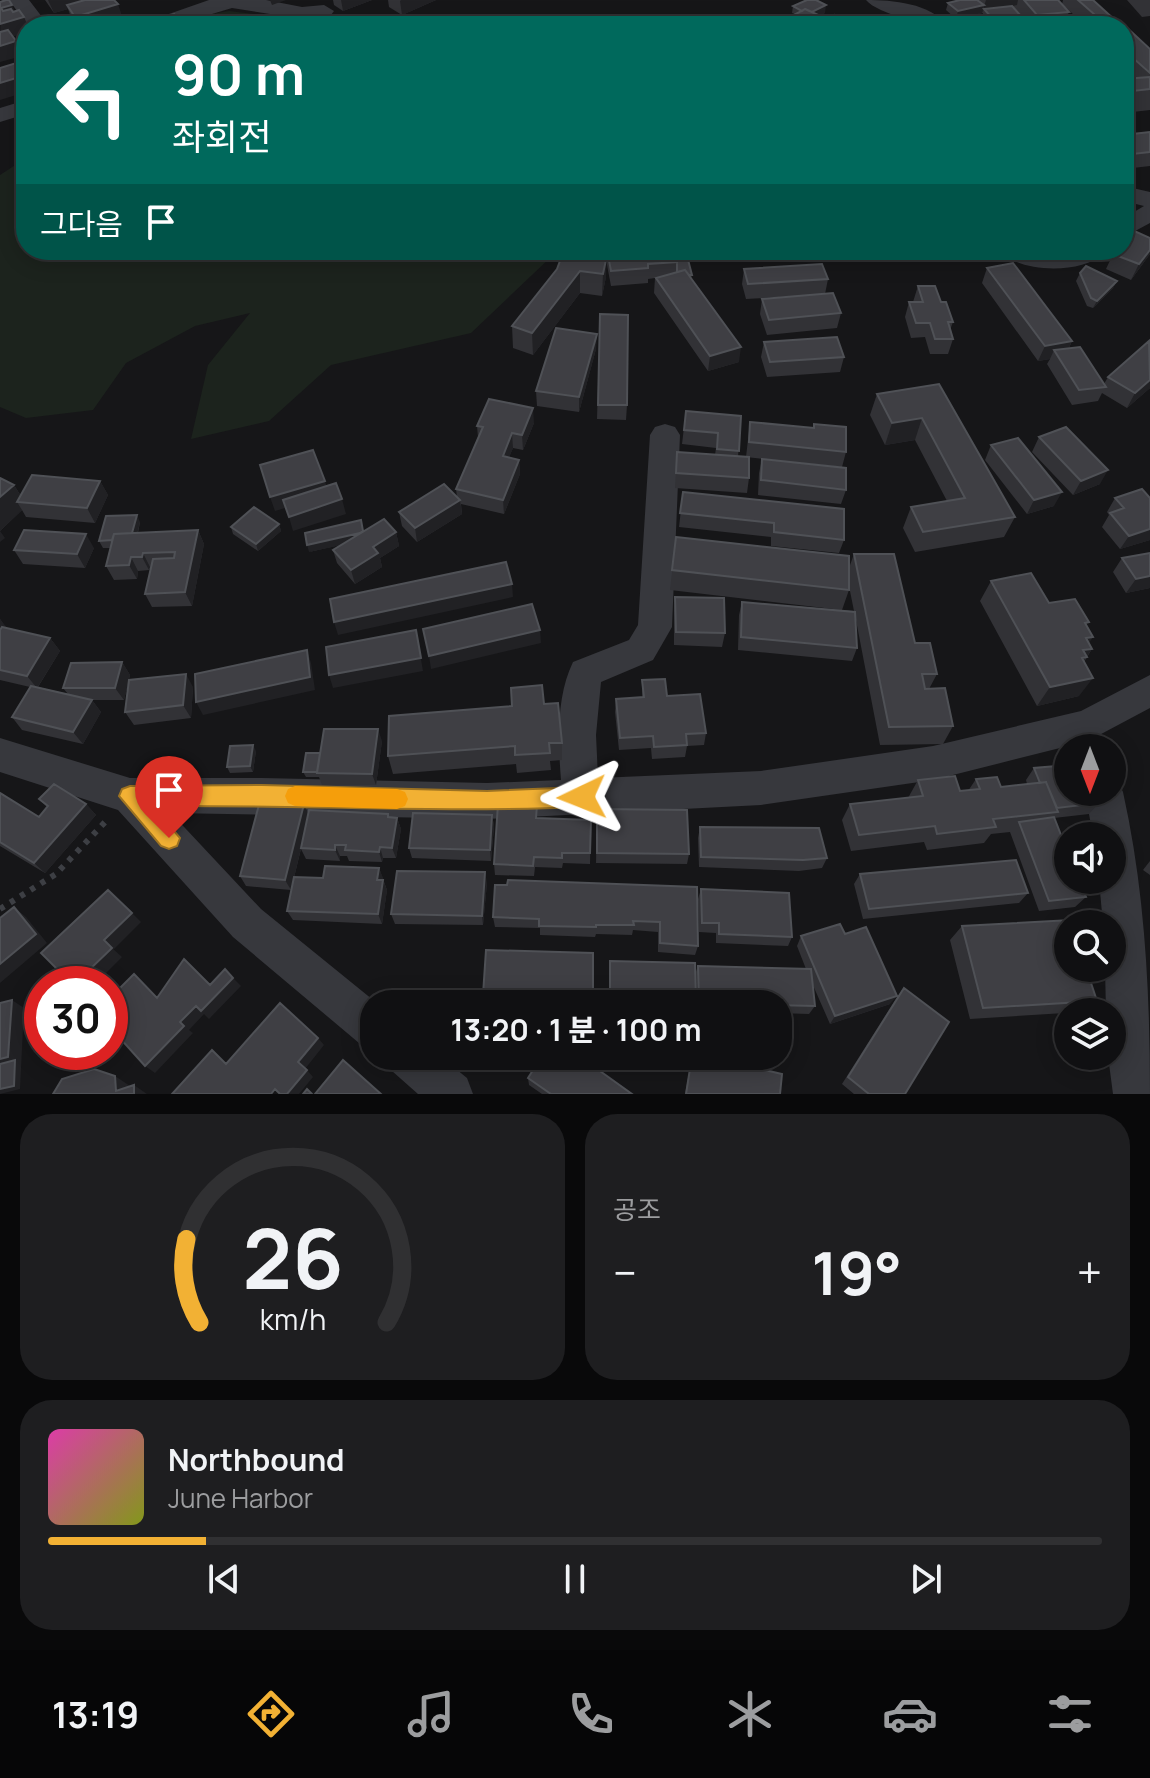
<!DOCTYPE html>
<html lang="ko">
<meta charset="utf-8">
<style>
body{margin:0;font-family:Manrope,"Noto Sans KR",sans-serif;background:#1e1e20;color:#f1f3f6;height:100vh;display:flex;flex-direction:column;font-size:30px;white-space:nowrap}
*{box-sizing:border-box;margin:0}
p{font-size:26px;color:#9c9d9f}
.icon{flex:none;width:44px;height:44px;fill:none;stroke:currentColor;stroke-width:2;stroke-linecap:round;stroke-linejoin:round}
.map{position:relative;height:1094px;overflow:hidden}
.drawer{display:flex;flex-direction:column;gap:20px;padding:20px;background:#09090a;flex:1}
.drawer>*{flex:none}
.hud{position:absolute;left:16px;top:16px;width:1118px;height:244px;border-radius:32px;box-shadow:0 4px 20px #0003,0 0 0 2px #303032;background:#00695c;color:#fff;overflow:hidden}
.needle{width:52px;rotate:180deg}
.fabs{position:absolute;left:1054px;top:734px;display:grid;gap:16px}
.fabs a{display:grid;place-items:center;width:72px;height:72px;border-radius:50%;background:#101012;box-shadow:0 4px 20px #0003,0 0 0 2px #303032;font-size:40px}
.speed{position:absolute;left:24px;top:966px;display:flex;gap:16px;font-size:40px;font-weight:700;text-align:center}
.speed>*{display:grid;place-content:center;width:104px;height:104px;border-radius:50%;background:#101012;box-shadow:0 4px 20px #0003,0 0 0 2px #303032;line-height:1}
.speed .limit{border:12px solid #d22;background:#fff;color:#111}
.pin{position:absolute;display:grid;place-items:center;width:68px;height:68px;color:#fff;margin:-82px -34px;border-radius:50% 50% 50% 0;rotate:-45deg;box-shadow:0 0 8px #0007}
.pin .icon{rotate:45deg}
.me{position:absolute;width:88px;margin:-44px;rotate:268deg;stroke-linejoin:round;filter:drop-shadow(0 0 6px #0008)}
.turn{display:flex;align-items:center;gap:28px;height:168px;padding:0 24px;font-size:36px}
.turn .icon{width:104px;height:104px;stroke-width:2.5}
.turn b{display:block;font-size:56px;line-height:68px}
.then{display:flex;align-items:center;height:76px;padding:0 24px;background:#0003;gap:16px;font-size:30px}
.big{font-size:60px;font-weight:700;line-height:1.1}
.drawer .card{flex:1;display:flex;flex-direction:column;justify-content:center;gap:12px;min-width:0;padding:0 28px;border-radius:32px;background:#1e1e20}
.drawer .dial{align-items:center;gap:0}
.dial svg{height:208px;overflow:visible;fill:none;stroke:#303032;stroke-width:7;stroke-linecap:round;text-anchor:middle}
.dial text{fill:#f1f3f6;stroke:none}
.song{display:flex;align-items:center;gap:24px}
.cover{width:96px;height:96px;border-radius:12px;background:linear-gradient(135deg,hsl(320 70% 55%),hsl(70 70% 35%))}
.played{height:8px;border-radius:4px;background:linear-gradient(90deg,#f2b134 15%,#303032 15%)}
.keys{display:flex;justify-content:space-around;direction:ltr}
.heat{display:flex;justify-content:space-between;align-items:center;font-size:44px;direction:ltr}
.drawer .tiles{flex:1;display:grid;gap:20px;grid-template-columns:1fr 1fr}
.card:last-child{grid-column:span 2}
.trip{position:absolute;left:360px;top:990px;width:432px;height:80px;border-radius:32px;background:#101012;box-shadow:0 4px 20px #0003,0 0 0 2px #303032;font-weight:700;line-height:80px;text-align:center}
.dock{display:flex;height:128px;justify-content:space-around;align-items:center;background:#060607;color:#9c9d9f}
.dock .icon{width:56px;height:56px}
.dock .selected{color:#f2b134}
.dock b{font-size:36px;color:#f1f3f6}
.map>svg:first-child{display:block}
.green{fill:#1c231d}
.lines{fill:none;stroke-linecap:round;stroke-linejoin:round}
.path{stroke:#3d3f44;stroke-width:6;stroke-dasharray:5 7;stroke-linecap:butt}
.minor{fill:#37383d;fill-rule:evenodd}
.wall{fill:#323236}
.shaded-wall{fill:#212124}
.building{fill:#3f3f44;stroke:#4f5156;stroke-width:2}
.route{fill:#f2b134;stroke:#9d7322;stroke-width:2}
.slow{fill:#f59e0b}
</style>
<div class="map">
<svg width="1150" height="1094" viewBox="0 0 1150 1094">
<rect width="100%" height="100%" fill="#161618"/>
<path class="green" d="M229 11 280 17 303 24 209 26 206 15Z
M26 158V250H551L552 256 471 333 331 365 269 421 191 439 208 365 250 313 195 326 126 363 93 410 26 418 0 407V175Z"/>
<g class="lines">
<path class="path" d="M0 909 56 874 107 820"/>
<path class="minor" d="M9 0H29L49 26H28Z
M209 0H266L302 7 324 5 334 11 331 15 302 19 232 8 172 26H143L146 22Z
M866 0C893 0 930 3 948 26 930 26 877 14 866 0Z
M26 100V114L0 122V108Z
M1124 186 1150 192V223L1124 237V218L1144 206 1124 201Z
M1000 250H1106C1090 275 1016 274 1000 250Z
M665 424 675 427 680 435 672 627 653 660 601 682 596 735 598 778 761 771 933 746 1081 711 1150 675V708L1088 741 933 780 761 805 487 819 171 813 261 909 378 1004H374V1049L359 1043 233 937 118 810 0 772V738L130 778H262L487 783 561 780C558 742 556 697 573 662L629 640 638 625 650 435 655 427Z
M1112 778 1117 780 1123 792C1145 891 1150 993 1150 1094H1113L1108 1056H1112V1012H1106L1105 968H1112V924H1103L1099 880H1112V836H1093L1085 792H1112Z
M385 1056H440L467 1078 473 1094H418L392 1071Z"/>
</g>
<path class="wall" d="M45 0H114L123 19 98 26H77L72 20 68 9 54 13Z
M333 0H372L343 11 334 5Z
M388 0H436L402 15 389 7Z
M960 0H1058L1069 12 1066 19 1074 26H982L980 23 983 13 956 19 946 10 948 3Z
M1063 0H1093L1115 20 1113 25 1123 24 1150 49V110L1124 113V79L1132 78 1124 71V26H1086L1062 4Z
M1127 0H1150V16L1142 17Z
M793 6 825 13 820 15 795 14 792 13Z
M1150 132V166L1124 169V135Z
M564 250H595L594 253 606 277 602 296 580 293 533 355 513 348 512 326 557 269Z
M607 250 675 253 692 275 691 279 739 362 708 371 654 293 655 278 648 279V283L611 286 607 265Z
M1113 254H1150L1131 280 1106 269Z
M987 268 1072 341 1069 348 1104 384 1108 377 1150 342V388L1127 408 1102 393 1098 401 1072 405 1047 364 1050 359 1038 361 982 283Z
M744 269 828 279 825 294 841 313 837 328 767 335 760 314 762 299 796 296 746 299 742 284Z
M1080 273 1117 281 1113 288 1093 308 1087 306 1076 281Z
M918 286 941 302 953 322 950 330 953 339 948 354H930L925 337 911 338 905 317 909 302H913Z
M600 314 627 405 626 420 597 419Z
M764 342 844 357 840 372 767 377 761 357Z
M596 349 579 412 537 406 536 391Z
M939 384 1015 517 1004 537 915 552 903 528 911 507 947 501 915 440 885 445 870 415 877 394Z
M686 411 741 416 738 457 749 478 747 493 675 488 677 452 715 455 716 448 682 444Z
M750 422 813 428 814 424 846 452 842 467 746 457Z
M534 423 523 450 513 448 509 457 519 460 520 474 504 514 461 504 462 514 417 542 402 526 399 512 457 497 456 489 478 437 477 426Z
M1039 437 1100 484 1073 495 1032 452Z
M991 445 1054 506 1027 514 985 460Z
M762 459 846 490 841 504 758 495 759 473Z
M0 478 14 485 21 496 100 481 108 495 95 523 26 517 22 510 0 531Z
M683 492 844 540 839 553 771 546V537L679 527Z
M1115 498H1150V540L1120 549 1102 527 1109 515 1107 512Z
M140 522 138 533 198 530 204 544 192 606 152 607 145 594 151 567 149 570 138 571 137 579 114 580 106 566 110 548H103L99 541Z
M279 524 281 531 258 551 233 534 231 527Z
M364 531 396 532 399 546 380 558 382 567 355 584 337 563 333 550 340 545 309 552Z
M676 537 849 568 854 554 937 674 929 689 953 726 943 744 880 745 855 615 857 648 852 661 738 650 739 615 742 602 854 611 849 586V590L842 610 670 590Z
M94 548 85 568 23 564 14 550Z
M1122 558 1150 588 1126 593 1113 572Z
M991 581 1049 603 1087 626 1093 637 1089 642 1092 649 1084 662 1079 696 1037 706 980 601Z
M675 597 725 633 722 647 674 645V610Z
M0 619 6 628 50 638 60 651 38 687 68 694 63 688 122 662 130 675 124 700H92L101 712 83 744 22 730 12 717 30 687 0 680Z
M642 680 667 696 706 733 704 745 687 746 685 757 652 759 651 748 619 750 615 712 616 699 642 698Z
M193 687 191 718 134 725 125 712Z
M544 704 562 743V760L550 761 551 770 517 773 516 764 393 774 388 756Z
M382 741 376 785H322L319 777H306L303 772 320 753Z
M256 751 253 772 230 773 227 767Z
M1034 768 1099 803 1089 814 1054 818 1086 897 1075 907 1039 911 1010 832 991 834 984 843 927 850 924 842 851 851 842 820 850 804 908 798 918 780 960 791H968L976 779 1001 787 1027 784 1026 780Z
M0 793 39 817 47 807 39 799 86 804 96 815 45 873 0 846Z
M597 809 689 854 687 864 596 863Z
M308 813 397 818 401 829 396 858H383L382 862 349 861 347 856H340V861L306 859 301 849 291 890 246 886 240 876Z
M492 815 494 826 491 861 412 858 409 848Z
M538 818 591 820 590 864 563 863 562 868 535 867 534 876 495 875 494 864Z
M700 827 827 858 822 868 799 871 699 867 698 838Z
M1150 861V875L1143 870Z
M379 868 387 890 382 924 293 920 287 911 323 878Z
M860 874 1028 893 1019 903 863 919 854 884Z
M487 883 483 925 395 924 391 914Z
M697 887 698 946 695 955 658 952V932L633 930 632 935 596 934 595 937 540 935V928L495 927 493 917Z
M701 889 792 937 788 946 716 943V933L699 932 698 899Z
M962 926 1097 1001 1081 1012 970 1019 950 940Z
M845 934 890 1004 830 1024 812 983 815 1006 809 1014 778 1013V1004H696V1002L695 1004H609L610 961 695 974 698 966 806 969 797 946 801 936Z
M486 950 593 1004 485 1003 483 995Z
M904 988 905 1094H854L842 1084 897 997Z
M692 1056 780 1094H685Z
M528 1078 632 1094H542L529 1085Z"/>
<path class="shaded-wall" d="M48 0H101L67 5 68 9 54 13Z
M270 0H286L272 5Z
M341 0H372L343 11Z
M401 0H436L402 15 400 1Z
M986 0H1018L1017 5 987 12 984 9 982 13Z
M118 4 123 19 98 26H79L75 17Z
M12 5 18 19 24 17 28 26H26V33L0 40 1 8Z
M826 5 825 13 806 21 807 14Z
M984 5 982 13 956 19 958 11Z
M825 18 824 26H810Z
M1115 20 1113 26H1101L1103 22Z
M16 41 22 56 0 62V46Z
M26 75V92L0 100V83Z
M585 250H595L585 272 584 252Z
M1150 250V254L1131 280 1139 264Z
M607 255 606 277 602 296 603 274Z
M580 271V293L533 355 532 333Z
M1117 281 1113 288 1093 308 1097 301Z
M597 334 596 349 579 412V397Z
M1072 341 1065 356 1054 350 1050 359 1038 361 1045 346Z
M741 347 739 362 708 371 710 356Z
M1150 380V388L1127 408 1135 393Z
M533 408 534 423 523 450 522 435Z
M922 418 915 440 885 445 892 423Z
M512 433 513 448 504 470 503 456Z
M519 460 520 474 504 514 503 500Z
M1108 470 1100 484 1073 495 1081 481Z
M100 481 108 495 95 523 87 508Z
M325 481 329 495 275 511 270 497Z
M14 485 25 503 17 502 22 510 0 531V497Z
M1062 492 1054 506 1027 514 1034 500Z
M342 499 346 514 293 531 289 517Z
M460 500 462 514 417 542 415 528Z
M137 515 140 522 134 547 130 540Z
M279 524 281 531 258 551 256 544Z
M1150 529V540L1120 549 1129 536Z
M198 530 204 544 192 606 185 592Z
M0 531 5 538 0 542Z
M396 532 399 546 380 558 382 567 355 584 351 570 373 547Z
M364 533 365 540 309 552 307 545Z
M86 534 94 548 85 568 77 554Z
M143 553 150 567 149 570 142 557Z
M131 557 138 571 137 579 129 565Z
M1150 576V588L1126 593 1136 579Z
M512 584 513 597 338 635 334 622Z
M0 619 7 628 0 637Z
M416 630 423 671 333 688 329 675Z
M540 630 541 643 431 669 429 656Z
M1093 637 1083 650 1092 649 1073 676 1086 638Z
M50 638 60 651 37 688 27 676Z
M307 650 311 663 315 690 203 715 196 702Z
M122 662 130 675 124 700 115 688Z
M186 674 193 687 191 718 183 705Z
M1093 678 1079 696 1037 706 1050 687Z
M92 700 101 712 83 744 73 732Z
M378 729 382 741 376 785 372 774Z
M253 745 256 751 253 772 250 766Z
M86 804 96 815 45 873 34 863Z
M304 804 309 815 291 890 285 880Z
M492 815 494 826 491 861 490 850Z
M397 818 401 829 396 858 392 848Z
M335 845 340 856V861L335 850Z
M380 847 383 858 382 862 379 852Z
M379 868 383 878 381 890 377 880Z
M485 872 487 883 483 925 482 916Z
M383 880 387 890 382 924 378 914Z
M14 907 26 917 47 943 0 983V964Z
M132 913 141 922 114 949 104 940Z
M112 948 122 957 99 980 103 984H93L88 971Z
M233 978 241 986 209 1019 201 1011Z
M897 996 890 1004 830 1024 835 1016Z
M12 1000 24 1008 20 1089 0 1094V1059Z
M196 1006 204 1014 189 1030 193 1033 155 1073 145 1066 180 1022Z
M318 1038 324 1045 305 1069 298 1062Z
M307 1070 313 1077 299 1094H287Z
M115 1076 130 1086 116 1091Z
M134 1085 147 1094H134Z"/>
<path class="building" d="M6 0H9L12 5 1 8 3 11 11 9 13 12 19 10 24 17 0 24V2Z
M85 0H114L118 4 75 17 67 5Z
M807 0H816L826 5 812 12 805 9 802 11 793 6Z
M960 0H977L984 5 958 11 948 3Z
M1024 0H1058L1069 12 1037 15Z
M1078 0H1093L1115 20 1103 22Z
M1012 6 1030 26H999L984 9Z
M805 9 825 18 810 26H773Z
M174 14 188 25 139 26Z
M835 15 854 20 850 24 857 26H828Z
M1066 18 1074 26H1045L1040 22Z
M1123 24 1150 49V73L1124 50V26H1107Z
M8 30 16 41 0 46V32Z
M26 60V75L0 83V68Z
M1150 77V89L1124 92V79Z
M1150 132V152L1124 155V135Z
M1132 230 1150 238V250L1139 264 1113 254 1117 250H1124V241Z
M564 250H585L584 252 607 255 603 274 580 271 532 333 512 326 557 269Z
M607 250H674L677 262 648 264V268L611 271Z
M686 252 692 275H689L685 270 677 272V262L675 253Z
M1013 263 1072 341 1045 346 987 268Z
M822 264 828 279 748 284 744 269Z
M1086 266 1117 281 1097 301 1091 298 1080 273Z
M685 270 741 347 710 356 656 278Z
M918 286H935L941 302H946L953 322H948L953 339H935L930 323H916L909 302H923Z
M833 293 841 313 769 320 762 299Z
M600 314 628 315 627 405H598Z
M556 328 597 334 579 397 536 391Z
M837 337 844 357 770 362 764 342Z
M1149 341 1150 380 1135 393 1108 377Z
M1080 347 1106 387 1079 390 1054 350Z
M939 384 1015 517 923 532 911 507 965 498 922 418 892 423 877 394Z
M489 399 533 408 522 435 512 433 503 456 519 460 503 500 456 489 483 427 477 426Z
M686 411 741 416 739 451 717 449 718 433 684 430Z
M750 422 814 428V424L846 427V452L749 442Z
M1066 427 1108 470 1081 481 1039 437Z
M1018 438 1062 492 1034 500 991 445Z
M313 450 325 481 270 497 260 465Z
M677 452 749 457V478L676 473Z
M762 459 846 468V490L761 480Z
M32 475 100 481 87 508 17 502Z
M0 478 14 485 0 497Z
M336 483 342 499 289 517 283 500Z
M444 484 460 500 415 528 399 512Z
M1142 489 1150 498V529L1129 536 1110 513 1124 508 1115 498Z
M683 492 844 509V540L774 532V523L680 513Z
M254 507 279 524 256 544 231 527Z
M137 515 132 533 114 534 112 540 99 541 106 516Z
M384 519 396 532 373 547 378 553 351 570 333 550Z
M361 520 363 531 360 533 307 545 305 533Z
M24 530 86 534 77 554 14 550Z
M198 530 185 592 145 594 153 559 174 558 175 552 143 553 142 557H131L129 565 106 566 114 534Z
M676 537 849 556V590L672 570Z
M1150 553V576L1136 579 1122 558Z
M854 554H894L915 643H930L937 674H922L925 689 945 688 953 726 889 727Z
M506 562 512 584 334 622 330 599Z
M1031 573 1049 603 1075 599 1089 622 1085 623 1093 637 1086 638 1092 649 1083 650 1087 657 1082 658 1093 678 1050 687 991 581Z
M675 597 724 598 725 633 676 632Z
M742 602 855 612 857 648 741 637Z
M532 604 540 630 429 656 423 629Z
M2 627 50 638 27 676 0 670V630Z
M416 630 421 658 329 675 326 647Z
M307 650 310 677 196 702 195 674Z
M122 662 115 688H63L71 663Z
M186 674 183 705 125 712 129 680Z
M665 679 667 696 700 694 706 733 686 734 687 745 654 747 653 736 620 738 616 699 644 697 642 680Z
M542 685 544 704 558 703 562 743H549L550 753 515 755V746L388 756 389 716 512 706 511 688Z
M31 686 92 700 73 732 12 717Z
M324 729H378L372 774 317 773Z
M253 745 250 766 227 767 230 746Z
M306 753H320L317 772H303Z
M1068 765V792H1094L1099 803 1057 808 1046 782 1040 783 1034 768Z
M955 776 960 791 980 789 976 779 997 777 1001 787 1046 782 1058 812 993 819 996 827 937 834 935 826 859 835 850 804 923 796 918 780Z
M54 784 86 804 34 863 0 842V793L39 817 48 806 39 799Z
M260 801 304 804 285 880 240 876Z
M498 804 537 805 536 818 591 820 590 853H562V858L534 857 533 866 494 864Z
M597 809 687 810 689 854 597 853Z
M309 810 388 814V817L397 818 392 848 380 847 379 852 345 850 346 845H335V850L301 848Z
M413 813 492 815 490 850 409 848Z
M1054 817 1068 853V880H1079L1086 897 1049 901 1019 822Z
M700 827 819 828 827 858 803 860 701 857Z
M1016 860 1028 893 869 909 860 874Z
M325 866 379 868 377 880H383L378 914 287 911 294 877 323 878Z
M397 871 485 872 482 916 391 914Z
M508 880 697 887 698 946 660 943V922L633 921 634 925H596V927L539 926V919L493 917 495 885H507Z
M701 889 789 893 792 937 719 934V923H702Z
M108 890 132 913 104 940 112 948 88 971 97 980 93 984H72L41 953Z
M14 907 36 934 0 964V918Z
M1071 920 1072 924H1068V968H1086L1097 1001 983 1008 962 926Z
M840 924 845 934 866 927 897 996 835 1016 801 936Z
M486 950 593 953V1004H554L555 997 521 995V1004H501L502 995H483Z
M184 959 210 985 225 969 233 978 201 1011 196 1006 180 1022 184 1026 145 1066 110 1027V998L134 974 157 998Z
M610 961 695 963 696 1002 610 1000Z
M698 966 811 969 815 1006 699 1003Z
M904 988 949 1022 905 1094H869L848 1077Z
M12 1000 8 1057 0 1059V1003Z
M280 1003 318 1038 298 1062 307 1070 287 1094H280L275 1089 271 1094H172L212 1050 226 1064Z
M542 1056H579L632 1094H551L528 1078Z
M692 1056H704L782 1074 780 1094H686Z
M15 1060 14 1086 0 1089V1064Z
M343 1060 381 1094H315Z
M94 1069 115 1076 116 1091 134 1085V1094H53L62 1079Z
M307 1089 312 1094H303Z"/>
<path class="route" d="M262 785 487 791 582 787 589 790 592 797 589 804 582 807C439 813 296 805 153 806L180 838 177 846 169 849 161 846 119 796 122 789 130 786Z"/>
<path class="slow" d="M295 786 397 789 405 792 408 799 405 806 397 809 295 806 288 803 285 796 288 789Z"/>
</svg>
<div class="fabs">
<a><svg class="needle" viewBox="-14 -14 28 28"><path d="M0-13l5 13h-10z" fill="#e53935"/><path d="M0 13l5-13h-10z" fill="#9c9d9f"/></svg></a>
<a><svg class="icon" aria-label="sound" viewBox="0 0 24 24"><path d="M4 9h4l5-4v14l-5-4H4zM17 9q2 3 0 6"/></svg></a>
<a><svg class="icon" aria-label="search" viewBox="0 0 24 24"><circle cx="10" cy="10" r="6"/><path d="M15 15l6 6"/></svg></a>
<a><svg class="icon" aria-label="layers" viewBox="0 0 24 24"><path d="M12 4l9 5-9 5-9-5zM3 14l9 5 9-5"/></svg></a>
</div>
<div class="speed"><div class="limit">30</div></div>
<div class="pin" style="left:169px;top:838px;background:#d93025"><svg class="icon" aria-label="arrive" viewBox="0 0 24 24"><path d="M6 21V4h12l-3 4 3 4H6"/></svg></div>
<svg class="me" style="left:582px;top:797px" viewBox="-20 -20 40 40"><path d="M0-17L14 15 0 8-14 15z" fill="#f2b134" stroke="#fff" stroke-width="4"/></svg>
<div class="trip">13:20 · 1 분 · 100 m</div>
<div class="hud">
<div class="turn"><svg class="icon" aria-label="left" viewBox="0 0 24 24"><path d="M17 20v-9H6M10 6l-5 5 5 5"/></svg><div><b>90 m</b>좌회전</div></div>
<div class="then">그다음<svg class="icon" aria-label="arrive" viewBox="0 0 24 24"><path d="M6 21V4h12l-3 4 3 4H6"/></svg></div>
</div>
</div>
<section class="drawer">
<div class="tiles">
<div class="card dial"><svg viewBox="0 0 100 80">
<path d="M14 69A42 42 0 1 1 86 69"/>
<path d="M14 69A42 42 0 0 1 9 37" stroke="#f2b134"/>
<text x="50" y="56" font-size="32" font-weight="700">26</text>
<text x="50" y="72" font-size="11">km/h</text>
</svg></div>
<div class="card"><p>공조</p>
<div class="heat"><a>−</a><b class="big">19°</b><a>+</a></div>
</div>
<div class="card">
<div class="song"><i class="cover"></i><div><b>Northbound</b><p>June Harbor</p></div></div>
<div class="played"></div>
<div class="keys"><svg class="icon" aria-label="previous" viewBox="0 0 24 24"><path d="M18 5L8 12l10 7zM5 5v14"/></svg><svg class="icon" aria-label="pause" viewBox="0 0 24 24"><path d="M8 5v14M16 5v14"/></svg><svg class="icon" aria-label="next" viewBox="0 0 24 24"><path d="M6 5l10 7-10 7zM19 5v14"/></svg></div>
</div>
</div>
</section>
<nav class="dock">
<b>13:19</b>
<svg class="icon selected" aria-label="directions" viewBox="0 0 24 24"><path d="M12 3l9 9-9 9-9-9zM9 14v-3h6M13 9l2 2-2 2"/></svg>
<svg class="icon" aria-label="music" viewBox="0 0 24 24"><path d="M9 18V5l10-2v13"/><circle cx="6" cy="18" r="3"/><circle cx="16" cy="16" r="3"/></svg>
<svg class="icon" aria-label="phone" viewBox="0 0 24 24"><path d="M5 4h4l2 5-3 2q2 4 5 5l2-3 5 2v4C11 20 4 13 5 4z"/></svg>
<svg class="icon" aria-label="climate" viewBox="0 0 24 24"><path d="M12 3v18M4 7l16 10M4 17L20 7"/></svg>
<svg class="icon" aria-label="car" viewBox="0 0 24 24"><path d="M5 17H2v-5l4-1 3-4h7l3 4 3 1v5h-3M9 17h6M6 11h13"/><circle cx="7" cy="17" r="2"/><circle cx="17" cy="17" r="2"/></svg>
<svg class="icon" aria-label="filters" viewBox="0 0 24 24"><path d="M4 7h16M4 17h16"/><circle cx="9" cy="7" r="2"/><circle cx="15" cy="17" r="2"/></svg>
</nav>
